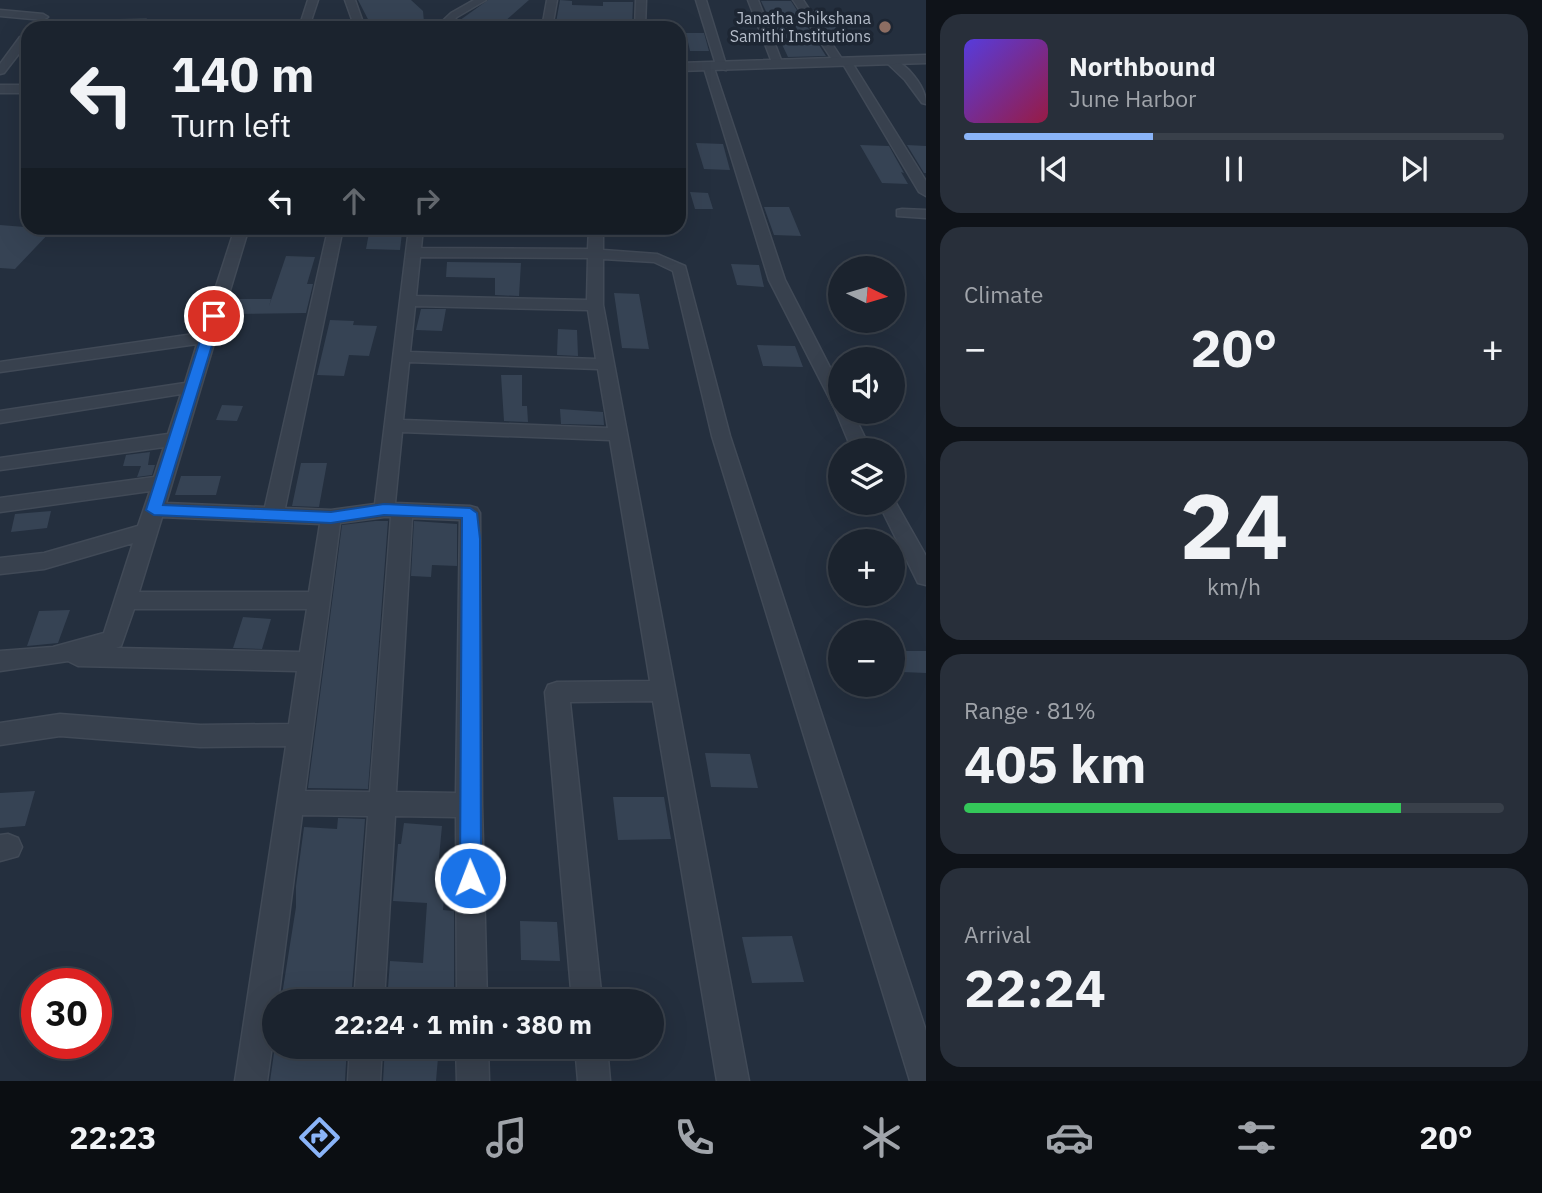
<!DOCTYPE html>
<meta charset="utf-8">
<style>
body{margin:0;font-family:"IBM Plex Sans",sans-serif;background:#282f3a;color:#f1f3f6;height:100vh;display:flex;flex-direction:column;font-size:26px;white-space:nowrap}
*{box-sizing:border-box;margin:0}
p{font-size:23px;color:#a0a4aa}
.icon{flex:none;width:38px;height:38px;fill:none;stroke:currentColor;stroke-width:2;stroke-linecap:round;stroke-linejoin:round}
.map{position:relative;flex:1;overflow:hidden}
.side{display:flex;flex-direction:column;gap:14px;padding:14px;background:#0f1319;width:616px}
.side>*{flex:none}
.banner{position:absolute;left:21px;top:21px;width:665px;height:214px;border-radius:21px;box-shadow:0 7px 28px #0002,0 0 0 2px #39404a;background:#1b232e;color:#f1f3f6;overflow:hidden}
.needle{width:46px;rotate:95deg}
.buttons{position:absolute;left:828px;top:256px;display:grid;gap:14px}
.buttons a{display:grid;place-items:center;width:77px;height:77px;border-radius:50%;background:#1b232e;box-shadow:0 7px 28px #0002,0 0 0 2px #39404a;font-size:35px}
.speed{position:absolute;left:21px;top:968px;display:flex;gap:14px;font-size:35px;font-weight:700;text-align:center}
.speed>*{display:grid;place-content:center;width:91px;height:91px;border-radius:50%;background:#1b232e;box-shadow:0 7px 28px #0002,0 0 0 2px #39404a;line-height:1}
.speed .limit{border:10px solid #d22;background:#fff;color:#111}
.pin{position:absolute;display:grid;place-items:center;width:60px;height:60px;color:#fff;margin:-30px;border:4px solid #fff;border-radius:50%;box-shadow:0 2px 7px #0007}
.me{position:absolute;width:77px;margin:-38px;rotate:359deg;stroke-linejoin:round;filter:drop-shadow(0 0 5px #0008)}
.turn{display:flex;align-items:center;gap:24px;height:147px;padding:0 35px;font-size:32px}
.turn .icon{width:91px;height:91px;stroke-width:2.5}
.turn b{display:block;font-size:49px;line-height:60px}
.lanes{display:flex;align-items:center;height:66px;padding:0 35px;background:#0003;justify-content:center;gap:35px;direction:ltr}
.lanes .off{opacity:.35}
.big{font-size:52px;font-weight:700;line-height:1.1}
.side .widget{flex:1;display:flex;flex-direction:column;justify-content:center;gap:10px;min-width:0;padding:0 24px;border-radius:21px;background:#282f3a}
.side .dial{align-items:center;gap:0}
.dial b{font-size:91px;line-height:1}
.song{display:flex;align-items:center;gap:21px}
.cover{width:84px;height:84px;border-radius:10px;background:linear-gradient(135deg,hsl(250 70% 55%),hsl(340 70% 35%))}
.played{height:7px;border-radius:4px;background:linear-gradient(90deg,#8ab4f8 35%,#39404a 35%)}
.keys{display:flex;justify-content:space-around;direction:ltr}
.heat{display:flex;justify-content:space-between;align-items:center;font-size:38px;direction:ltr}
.charge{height:10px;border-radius:5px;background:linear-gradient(90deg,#34c759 81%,#39404a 0)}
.trip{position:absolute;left:262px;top:989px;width:402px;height:70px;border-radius:35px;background:#1b232e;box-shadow:0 7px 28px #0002,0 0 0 2px #39404a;font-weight:700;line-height:70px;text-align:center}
.tabs{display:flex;height:112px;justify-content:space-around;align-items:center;background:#0b0e12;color:#a0a4aa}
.tabs .icon{width:49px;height:49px}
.tabs .selected{color:#8ab4f8}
.tabs b{font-size:32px;color:#f1f3f6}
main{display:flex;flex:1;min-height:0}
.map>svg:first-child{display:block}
.building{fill:#364354}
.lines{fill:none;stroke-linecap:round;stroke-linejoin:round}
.minor-casing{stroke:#414a57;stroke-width:3}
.tertiary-casing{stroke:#414a57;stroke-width:3}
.minor{fill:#38414e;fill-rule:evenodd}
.tertiary{fill:#38414e;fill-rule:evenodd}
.route{fill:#1a73e8;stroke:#114b97;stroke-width:2}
.education-dot{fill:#8d6e63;stroke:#1d2633;stroke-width:2.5}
.labels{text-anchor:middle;stroke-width:7;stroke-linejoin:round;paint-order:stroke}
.far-poi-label{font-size:16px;fill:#b4bcc9;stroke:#1d2633;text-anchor:end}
</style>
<main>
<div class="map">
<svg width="926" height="1081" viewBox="0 0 926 1081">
<rect width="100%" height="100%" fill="#242f3e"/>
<path class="building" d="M358 0H411L423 11 424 22 371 25Z
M488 0H529L497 28 456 23Z
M560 0 572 1V5L603 6V2H633L632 28H555Z
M761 1H791L826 56 788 57Z
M813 10H825L840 34H829Z
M686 33H704L709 51H690Z
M696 143 723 144 730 170 704 169Z
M860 145 889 146 904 173 901 172 908 184 882 183Z
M907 145 926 146V173H924Z
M690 192 708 193 713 209H695Z
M764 207H789L801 236 774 235Z
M0 225 50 229H53L15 269 0 268Z
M369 233H402L400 250 366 249Z
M286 256 315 257 307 284H313L306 313 229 314 234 299H271L269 306Z
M447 262 521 263 519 296 495 295V278L446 277Z
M731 264 759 265 764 287 737 285Z
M614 293 639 294 649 349 622 348Z
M421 309H446L442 331 416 330Z
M330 320 354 321 353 325 377 326 369 356 349 355 344 376 317 375Z
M558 329 577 330 578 356 557 355Z
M757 345 795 346 803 367 763 366Z
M501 375H522V406H527L528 422 504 421Z
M222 405 243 406 237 421 216 420Z
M560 409 603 412 604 425 561 424Z
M150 452 148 465H155L152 475 137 477 141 466H123L126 455Z
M301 463H327L319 507 292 506Z
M181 476H221L216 495H175Z
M51 511 47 528 11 532 15 514Z
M375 521H388L368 789 308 788 342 525Z
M414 521 457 524V566L432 565 431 577 411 576Z
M70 610 58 643 27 646 39 611Z
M243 617 271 619 262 649 233 648Z
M894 651H926V673L902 672Z
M705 753 750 754 758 788 711 787Z
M35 791 25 826 0 828V793Z
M613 797H664L671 839 618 840Z
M338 818 365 819 351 1001H281L296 907V886L304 827 337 829Z
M404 823 442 826 438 868H447L443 910 454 911V1001H387L390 961 423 963 427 903 393 901 398 844H401Z
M520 921 557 922 560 961 521 960Z
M792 936 804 982 752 983 742 937Z
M275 1046H347L345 1081H270Z
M385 1046H439L436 1081H383Z"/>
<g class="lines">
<defs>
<path id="minor" d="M308 0H318L310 24 346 25 351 28H299Z
M345 0H355L365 28H355Z
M474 0H486L457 17 446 28H435L451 13Z
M547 0H557L552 28H542Z
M636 0H646L645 28H635Z
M696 0H706L727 68 726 70 717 68Z
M748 0H758L783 65 782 67 773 65Z
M793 0H803L842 59 851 61 926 181V196L919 192 843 64H835Z
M0 10 43 14 48 17 43 20 0 16Z
M146 20V24L143 25 36 28 31 25 36 22Z
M28 36V42L4 73 0 74V64L20 37Z
M890 57C907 64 926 86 926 104L922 103 905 80 886 62 885 60Z
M705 66 714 68 785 280 840 387V411H852L871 450H852L835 409 769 280 704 68Z
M902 209 926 210V218L897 216V210Z
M235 228H343L285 508 331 510 375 504 409 228H423L421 248 588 249 589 228H603V250L657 254 685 266 730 436 926 1031V1081H910L712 436 673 271 654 262 603 259V305L749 1081H717L653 701 570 702 602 1001H572L545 692 548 685 557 682 650 681 610 440 402 432 395 503 470 506 477 508 480 513 482 805 487 1001H457L456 817 395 816 384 1001H354L368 816 302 815 278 1001H275V1024L267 1081H235L286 746 200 747 60 736 0 745V723L60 714 200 725 289 724 297 671 78 666 68 661 0 671V651L53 647 104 633 133 543 44 569 0 574V558L44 553 138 526 150 491 0 512V498L154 477 164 447 0 470V458L168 434 181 394 0 423V411L185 383 197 344 0 372V362L201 333ZM247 234H327L265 507 166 503ZM420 257 588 258 587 300 416 296ZM415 306 588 310 596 359 410 352ZM409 362 598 369 608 428 403 420ZM162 517 320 524 309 592H139ZM384 517H391L370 792 305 791 340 523ZM412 518 460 520 456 793 396 792ZM134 609H307L300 652 116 648 121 646Z
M892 496 926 556V585L918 583 878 502H892Z
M8 834 18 838 22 847 18 856 0 861V835Z
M350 1046H382L380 1081H348Z
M456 1046H488L489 1081H457Z
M575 1046H607L610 1081H578Z"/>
<path id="tertiary" d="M926 55V63L679 71V63Z
M0 85H28V93H0Z"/>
</defs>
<use href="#minor" class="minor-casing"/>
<use href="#tertiary" class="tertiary-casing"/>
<use href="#minor" class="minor"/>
<use href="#tertiary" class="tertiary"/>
</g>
<path class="route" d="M214 312 221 316 163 505 331 512 384 504 470 508 477 513 480 539 481 878 478 886 470 889 463 886 460 878 462 518 384 515 331 523 154 515 146 510 208 316Z"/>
<circle class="education-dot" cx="885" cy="27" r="7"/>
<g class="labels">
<g class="far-poi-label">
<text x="871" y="24">Janatha Shikshana<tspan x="871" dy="18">Samithi Institutions</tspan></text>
</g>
</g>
</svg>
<div class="buttons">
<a><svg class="needle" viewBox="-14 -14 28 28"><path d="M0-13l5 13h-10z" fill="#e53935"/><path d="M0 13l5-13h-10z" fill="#a0a4aa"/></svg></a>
<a><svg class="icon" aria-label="sound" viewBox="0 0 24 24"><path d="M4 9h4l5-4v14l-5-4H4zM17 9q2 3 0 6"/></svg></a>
<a><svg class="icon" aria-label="layers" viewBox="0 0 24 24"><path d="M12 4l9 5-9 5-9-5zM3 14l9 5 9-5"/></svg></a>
<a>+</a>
<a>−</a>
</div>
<div class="speed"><div class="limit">30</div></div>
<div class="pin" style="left:214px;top:316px;background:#d93025"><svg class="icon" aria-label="arrive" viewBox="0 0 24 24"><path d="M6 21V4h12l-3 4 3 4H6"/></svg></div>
<svg class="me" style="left:470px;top:878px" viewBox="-20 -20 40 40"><circle r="17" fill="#1a73e8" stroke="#fff" stroke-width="3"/><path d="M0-11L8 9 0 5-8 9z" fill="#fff"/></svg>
<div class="trip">22:24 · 1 min · 380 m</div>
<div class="banner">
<div class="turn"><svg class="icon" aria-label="left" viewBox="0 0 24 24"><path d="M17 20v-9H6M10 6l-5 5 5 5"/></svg><div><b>140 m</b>Turn left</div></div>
<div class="lanes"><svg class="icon" aria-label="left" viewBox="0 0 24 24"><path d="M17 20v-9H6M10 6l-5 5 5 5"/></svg><svg class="icon off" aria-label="ahead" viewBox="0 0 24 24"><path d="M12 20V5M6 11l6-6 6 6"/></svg><svg class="icon off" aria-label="right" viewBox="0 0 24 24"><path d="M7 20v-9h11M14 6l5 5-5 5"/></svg></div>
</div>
</div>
<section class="side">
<div class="widget">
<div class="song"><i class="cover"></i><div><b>Northbound</b><p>June Harbor</p></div></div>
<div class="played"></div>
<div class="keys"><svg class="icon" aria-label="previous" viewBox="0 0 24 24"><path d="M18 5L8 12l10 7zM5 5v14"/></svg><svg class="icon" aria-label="pause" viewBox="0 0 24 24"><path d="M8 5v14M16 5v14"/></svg><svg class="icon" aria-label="next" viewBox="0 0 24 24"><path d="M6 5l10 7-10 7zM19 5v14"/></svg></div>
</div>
<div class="widget"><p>Climate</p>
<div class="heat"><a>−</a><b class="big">20°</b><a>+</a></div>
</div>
<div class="widget dial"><b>24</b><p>km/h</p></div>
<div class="widget"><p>Range · 81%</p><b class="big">405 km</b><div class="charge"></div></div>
<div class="widget"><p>Arrival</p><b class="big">22:24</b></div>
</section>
</main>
<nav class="tabs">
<b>22:23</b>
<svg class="icon selected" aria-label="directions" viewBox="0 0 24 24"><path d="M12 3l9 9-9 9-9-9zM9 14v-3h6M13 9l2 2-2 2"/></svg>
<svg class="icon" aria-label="music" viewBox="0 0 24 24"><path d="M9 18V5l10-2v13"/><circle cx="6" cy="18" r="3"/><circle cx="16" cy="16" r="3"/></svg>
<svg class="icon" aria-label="phone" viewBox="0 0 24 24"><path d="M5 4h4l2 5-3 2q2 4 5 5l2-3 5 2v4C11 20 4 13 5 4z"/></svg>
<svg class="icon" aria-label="climate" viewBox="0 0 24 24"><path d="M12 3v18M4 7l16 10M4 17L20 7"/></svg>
<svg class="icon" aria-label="car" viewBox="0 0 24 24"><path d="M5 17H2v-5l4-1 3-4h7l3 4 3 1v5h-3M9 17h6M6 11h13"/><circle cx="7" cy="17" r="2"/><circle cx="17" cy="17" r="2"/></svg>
<svg class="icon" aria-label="filters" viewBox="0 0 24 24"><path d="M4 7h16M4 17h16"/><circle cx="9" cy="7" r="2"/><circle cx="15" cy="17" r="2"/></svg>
<b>20°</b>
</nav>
